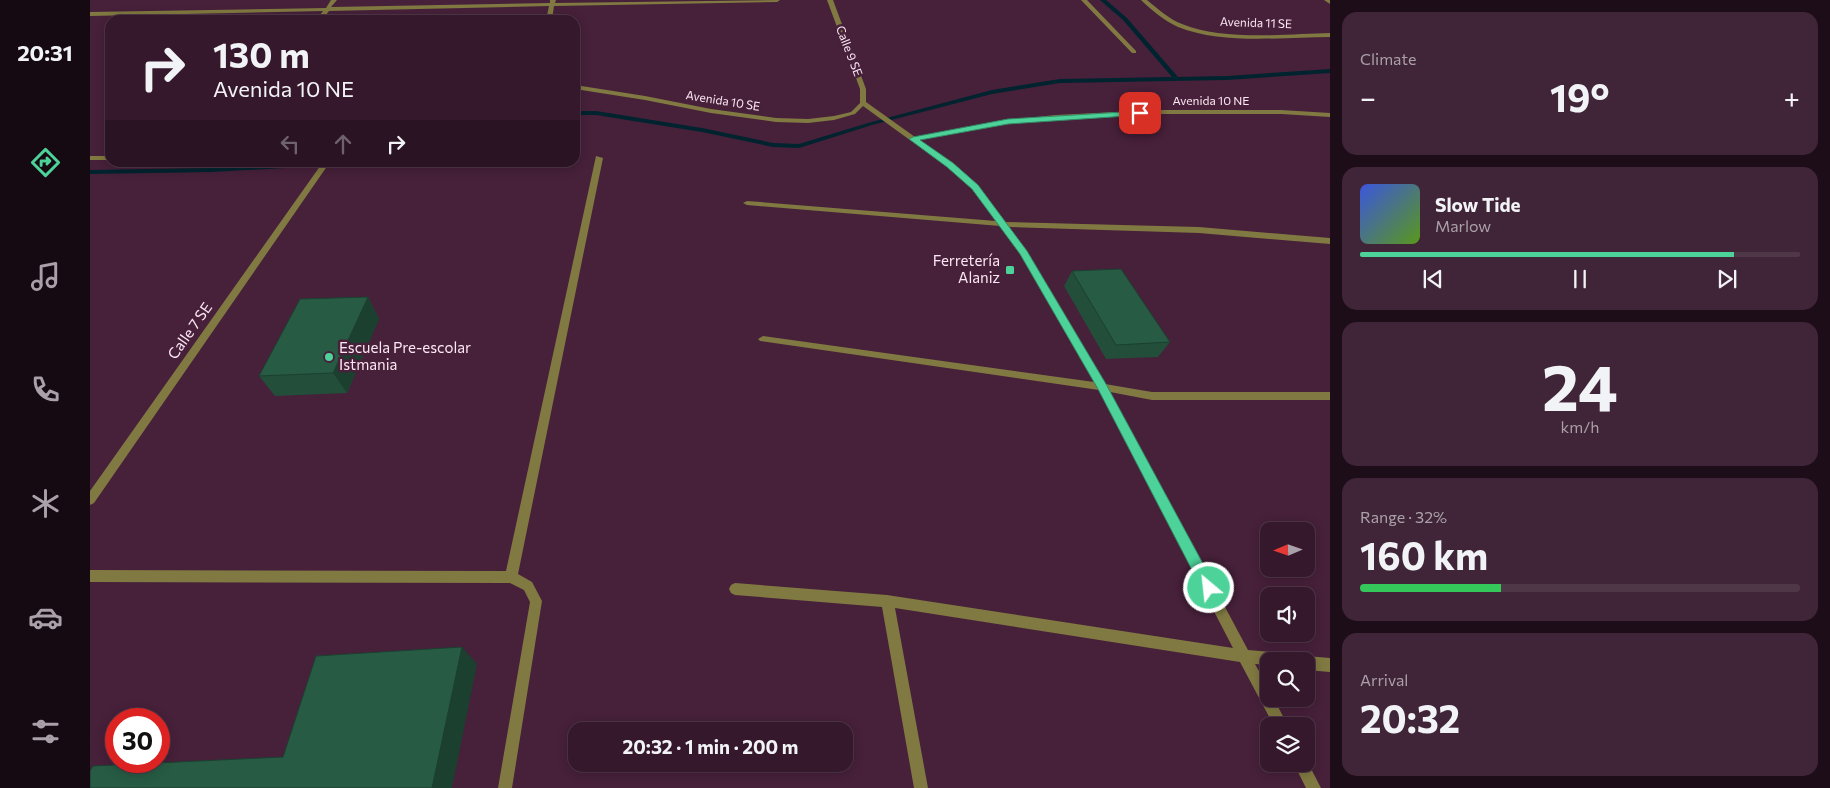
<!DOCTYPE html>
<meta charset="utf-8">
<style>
body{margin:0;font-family:Commissioner,sans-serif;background:#402538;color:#f1f3f6;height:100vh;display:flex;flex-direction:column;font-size:19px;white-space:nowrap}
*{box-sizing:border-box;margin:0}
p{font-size:16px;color:#aaa0a9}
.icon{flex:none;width:28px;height:28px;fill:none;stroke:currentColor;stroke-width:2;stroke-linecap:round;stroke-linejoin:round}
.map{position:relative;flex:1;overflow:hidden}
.drawer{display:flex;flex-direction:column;gap:12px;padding:12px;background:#1d0d18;width:500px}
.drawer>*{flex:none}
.guide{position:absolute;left:15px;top:15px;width:475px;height:152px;border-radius:15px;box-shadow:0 2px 12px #0003,0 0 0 1px #4f3748;background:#35182c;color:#f1f3f6;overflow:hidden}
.needle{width:32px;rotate:268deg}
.controls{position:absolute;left:1170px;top:522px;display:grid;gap:10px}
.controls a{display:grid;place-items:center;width:55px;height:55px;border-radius:10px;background:#35182c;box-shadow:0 2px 12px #0003,0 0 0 1px #4f3748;font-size:25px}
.speed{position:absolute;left:15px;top:708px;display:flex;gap:10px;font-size:25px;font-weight:700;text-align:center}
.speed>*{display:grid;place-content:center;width:65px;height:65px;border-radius:50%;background:#35182c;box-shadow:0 2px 12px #0003,0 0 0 1px #4f3748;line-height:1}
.speed .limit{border:8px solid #d22;background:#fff;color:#111}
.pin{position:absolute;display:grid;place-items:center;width:42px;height:42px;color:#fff;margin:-21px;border-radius:10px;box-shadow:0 2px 8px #0006}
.me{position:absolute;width:55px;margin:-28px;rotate:332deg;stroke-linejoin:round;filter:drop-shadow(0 0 4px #0008)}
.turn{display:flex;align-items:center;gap:18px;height:105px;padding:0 25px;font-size:22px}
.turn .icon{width:65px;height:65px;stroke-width:2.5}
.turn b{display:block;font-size:35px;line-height:42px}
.lanes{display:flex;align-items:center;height:48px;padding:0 25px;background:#0003;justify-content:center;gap:25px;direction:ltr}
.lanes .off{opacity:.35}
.big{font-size:38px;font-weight:700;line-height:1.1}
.drawer .tile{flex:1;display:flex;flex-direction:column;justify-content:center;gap:8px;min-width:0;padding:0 18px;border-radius:15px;background:#402538}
.drawer .dial{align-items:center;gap:0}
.dial b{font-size:65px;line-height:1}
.song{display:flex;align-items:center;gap:15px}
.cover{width:60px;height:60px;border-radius:8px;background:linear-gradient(135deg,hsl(230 70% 55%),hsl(90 70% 35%))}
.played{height:5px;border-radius:2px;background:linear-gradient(90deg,#4dd39a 85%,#4f3748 85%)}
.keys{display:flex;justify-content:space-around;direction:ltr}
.heat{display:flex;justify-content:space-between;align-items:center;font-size:28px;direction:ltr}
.charge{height:8px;border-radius:4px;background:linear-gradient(90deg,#34c759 32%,#4f3748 0)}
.trip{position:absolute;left:478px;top:722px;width:285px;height:50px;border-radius:15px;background:#35182c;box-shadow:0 2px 12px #0003,0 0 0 1px #4f3748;font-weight:700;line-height:50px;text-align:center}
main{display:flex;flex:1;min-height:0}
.menu{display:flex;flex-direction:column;width:90px;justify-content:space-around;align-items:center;background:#150a12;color:#aaa0a9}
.menu .icon{width:35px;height:35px}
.menu .on{color:#4dd39a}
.menu b{font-size:22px;color:#f1f3f6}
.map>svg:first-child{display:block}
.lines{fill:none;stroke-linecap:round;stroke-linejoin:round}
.stream{fill:#00242f;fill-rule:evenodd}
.minor{fill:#807941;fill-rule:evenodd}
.wall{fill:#224e3a}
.shaded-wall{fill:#1b4030}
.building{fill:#275b44;stroke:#1b4030}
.route{fill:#4dd39a;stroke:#328964}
.poi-dot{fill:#4dd39a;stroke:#47203a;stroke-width:2}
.labels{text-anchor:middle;stroke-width:5;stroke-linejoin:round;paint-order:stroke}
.far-street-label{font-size:12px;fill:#fce7f3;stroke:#47203a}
.poi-label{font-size:15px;fill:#fce7f3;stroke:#47203a;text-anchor:end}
.street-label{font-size:15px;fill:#fce7f3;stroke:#47203a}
</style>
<main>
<nav class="menu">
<b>20:31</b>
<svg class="icon on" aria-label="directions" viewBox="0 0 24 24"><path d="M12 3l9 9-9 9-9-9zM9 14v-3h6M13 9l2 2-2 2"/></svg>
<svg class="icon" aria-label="music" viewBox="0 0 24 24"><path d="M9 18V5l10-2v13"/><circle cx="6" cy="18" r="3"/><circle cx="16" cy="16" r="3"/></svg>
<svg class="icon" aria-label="phone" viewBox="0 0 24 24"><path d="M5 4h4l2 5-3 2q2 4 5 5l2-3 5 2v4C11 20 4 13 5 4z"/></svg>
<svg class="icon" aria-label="climate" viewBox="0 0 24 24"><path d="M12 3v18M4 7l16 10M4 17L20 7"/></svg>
<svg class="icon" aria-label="car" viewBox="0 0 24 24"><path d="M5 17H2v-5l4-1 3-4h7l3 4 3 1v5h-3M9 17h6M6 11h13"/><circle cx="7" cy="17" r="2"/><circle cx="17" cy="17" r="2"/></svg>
<svg class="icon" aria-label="filters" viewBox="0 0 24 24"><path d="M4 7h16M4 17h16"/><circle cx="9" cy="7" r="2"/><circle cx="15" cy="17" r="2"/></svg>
</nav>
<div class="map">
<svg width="1240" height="788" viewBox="0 0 1240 788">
<rect width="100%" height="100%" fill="#47203a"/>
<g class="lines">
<path class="stream" d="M1010 0H1016L1037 18 1088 77 1137 76 1240 69V73L1137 80 970 83 902 94 782 125 709 148 683 147 612 132 506 115H485V111H506L612 128 683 143 709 144 778 123 902 90 970 79 1082 77 1033 20Z
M219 162H271L268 164 121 172 0 174V170L121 168Z"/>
<path class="minor" d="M241 0H247L241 7 460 3V0H466L465 3 690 0 687 2 464 6 462 20H456L459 6 239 11 232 20H226L233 11 0 16V12L236 8Z
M737 0H743L776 89V102L825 137 918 120 965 115 1067 110H1191L1240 113V117L1191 114H1067L965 119 918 124 829 140 863 163 888 185 915 222 1109 227 1240 238V244L1109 233 919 227 938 253 1015 384 1062 392H1240V400H1062L1020 392 1158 650 1205 654 1210 656 1211 659 1216 656 1240 658V672L1216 670V661H1179V665L1165 664 1179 689V699H1184L1198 726H1184L1150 662 805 608 838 788H824L792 607 645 595 641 593 639 589 641 585 645 583 797 595 1143 648 1009 390 670 341 668 339 673 336 1004 382 930 254 910 226 657 205 653 203 657 201 906 221 882 189 857 167 773 106 765 114 744 120 718 123 686 122 621 113 555 100 485 89V85L555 96 621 109 686 118 718 119 744 116 761 112 770 103V89Z
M991 0H997L1046 51V53H1042Z
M1051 0H1057C1068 9 1079 19 1092 24 1132 41 1196 34 1240 33V37C1193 37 1133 45 1088 27 1075 21 1061 10 1051 0Z
M1234 0H1240V4Z
M0 156H20V160H0Z
M506 156 513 158 428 574 442 582 452 601 422 788H408L440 602 434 590 420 583 0 582V570L416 571Z
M233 162H240L4 503 0 505V491Z
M1216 759 1231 788H1216L1204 764H1216Z"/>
</g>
<path class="wall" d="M982 271 1080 342 1068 357 1016 359 974 286Z
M278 297 289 319 257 393 185 396 169 376Z"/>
<path class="shaded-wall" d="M278 297 289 319 257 393 243 373Z
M372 647 387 664 362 788H342Z"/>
<path class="building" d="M1031 269 1080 342 1026 345 982 271Z
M278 297 243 373 169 376 210 299Z
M372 647 342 788H0V771L3 766 193 757 226 656Z"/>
<path class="route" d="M1050 111 1054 113 1052 115 918 124 830 140 863 163 888 185 937 251 1016 384 1124 584 1126 588 1124 593 1119 595 1114 593 1008 389 930 254 882 189 857 167 819 139 823 137 918 119Z"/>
<g class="poi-dot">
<rect x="915" y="265" width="10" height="10" rx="2.5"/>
<circle cx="239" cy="357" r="5"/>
</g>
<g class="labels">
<g class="far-street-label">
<text transform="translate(1166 23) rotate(2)" y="4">Avenida 11 SE</text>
<text transform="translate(759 51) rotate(69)" y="4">Calle 9 SE</text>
<text transform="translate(633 101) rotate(9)" y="4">Avenida 10 SE</text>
<text x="1121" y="105">Avenida 10 NE</text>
</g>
<g class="poi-label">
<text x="910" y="266">Ferretería<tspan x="910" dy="17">Alaniz</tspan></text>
<text x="249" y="353" text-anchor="start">Escuela Pre-escolar<tspan x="249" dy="17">Istmania</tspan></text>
</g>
<g class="street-label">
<text transform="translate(100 331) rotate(-55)" y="5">Calle 7 SE</text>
</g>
</g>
</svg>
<div class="controls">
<a><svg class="needle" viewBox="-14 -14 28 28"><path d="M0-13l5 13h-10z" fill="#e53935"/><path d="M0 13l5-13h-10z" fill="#aaa0a9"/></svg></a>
<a><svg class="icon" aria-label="sound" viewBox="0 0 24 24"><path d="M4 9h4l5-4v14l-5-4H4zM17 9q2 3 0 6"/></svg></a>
<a><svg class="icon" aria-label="search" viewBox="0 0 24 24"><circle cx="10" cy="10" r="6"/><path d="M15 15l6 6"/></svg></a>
<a><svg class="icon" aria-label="layers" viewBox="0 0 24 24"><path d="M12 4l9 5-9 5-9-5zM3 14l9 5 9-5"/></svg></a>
</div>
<div class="speed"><div class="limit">30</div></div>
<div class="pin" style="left:1050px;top:113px;background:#d93025"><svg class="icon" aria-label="arrive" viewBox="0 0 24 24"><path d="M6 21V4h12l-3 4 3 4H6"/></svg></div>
<svg class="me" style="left:1119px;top:588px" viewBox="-20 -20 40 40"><circle r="17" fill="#4dd39a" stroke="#fff" stroke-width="3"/><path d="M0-11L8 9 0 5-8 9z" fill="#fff"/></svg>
<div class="trip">20:32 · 1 min · 200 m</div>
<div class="guide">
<div class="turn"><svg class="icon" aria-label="right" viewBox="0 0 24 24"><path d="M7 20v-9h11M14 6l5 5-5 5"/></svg><div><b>130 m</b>Avenida 10 NE</div></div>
<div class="lanes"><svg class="icon off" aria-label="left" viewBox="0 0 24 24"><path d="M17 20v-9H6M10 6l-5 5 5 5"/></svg><svg class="icon off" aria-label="ahead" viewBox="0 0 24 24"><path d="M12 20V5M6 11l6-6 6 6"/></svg><svg class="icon" aria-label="right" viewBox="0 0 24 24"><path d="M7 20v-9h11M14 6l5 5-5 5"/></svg></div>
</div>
</div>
<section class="drawer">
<div class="tile"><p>Climate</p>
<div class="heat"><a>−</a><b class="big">19°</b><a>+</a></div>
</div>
<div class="tile">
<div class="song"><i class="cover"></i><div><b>Slow Tide</b><p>Marlow</p></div></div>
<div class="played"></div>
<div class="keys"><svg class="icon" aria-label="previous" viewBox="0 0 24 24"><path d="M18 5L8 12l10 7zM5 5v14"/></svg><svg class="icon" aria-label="pause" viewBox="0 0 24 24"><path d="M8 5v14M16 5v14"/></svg><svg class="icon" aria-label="next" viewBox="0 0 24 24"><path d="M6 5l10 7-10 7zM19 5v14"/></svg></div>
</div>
<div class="tile dial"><b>24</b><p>km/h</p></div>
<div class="tile"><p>Range · 32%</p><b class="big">160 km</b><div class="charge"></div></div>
<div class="tile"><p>Arrival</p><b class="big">20:32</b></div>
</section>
</main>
